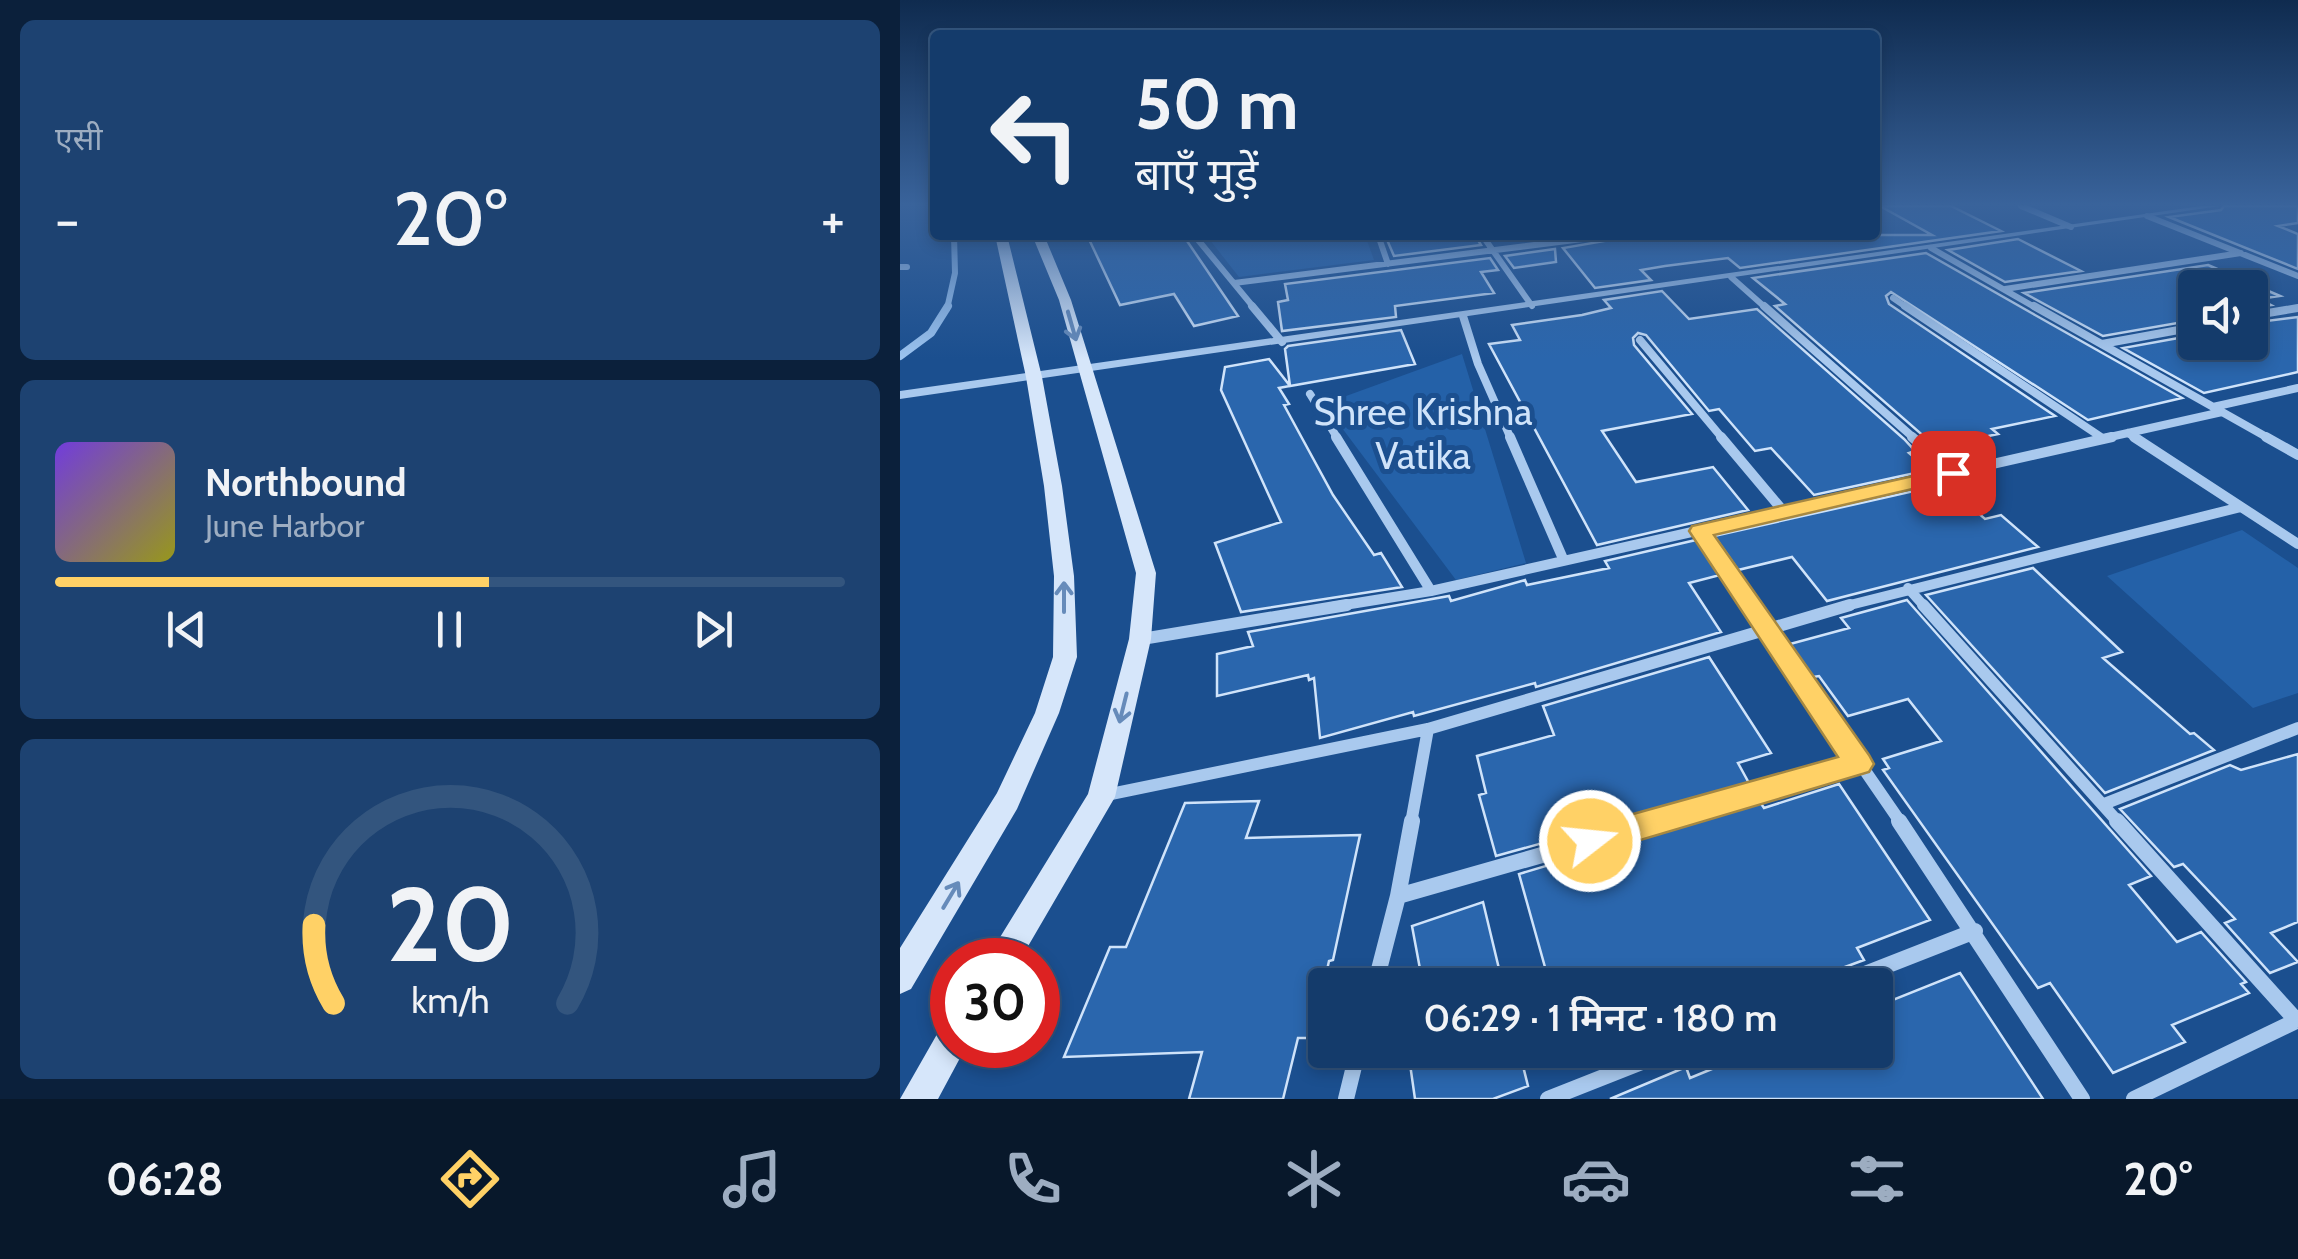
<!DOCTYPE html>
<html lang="hi">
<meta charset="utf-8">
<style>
body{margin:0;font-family:Cabin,"Noto Sans Devanagari",sans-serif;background:#1d4271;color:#f1f3f6;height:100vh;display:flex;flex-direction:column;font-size:38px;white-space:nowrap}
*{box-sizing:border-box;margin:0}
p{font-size:32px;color:#9dadc1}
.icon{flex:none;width:55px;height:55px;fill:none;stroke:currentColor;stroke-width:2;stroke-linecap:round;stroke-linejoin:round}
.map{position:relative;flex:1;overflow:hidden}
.drawer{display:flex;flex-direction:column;gap:20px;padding:20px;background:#0b203b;width:900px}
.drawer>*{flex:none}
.hud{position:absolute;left:30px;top:30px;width:950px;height:210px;border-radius:10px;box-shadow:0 5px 15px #0003,0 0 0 2px #33557e;background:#143b6b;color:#f1f3f6;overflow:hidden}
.controls{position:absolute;left:1278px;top:270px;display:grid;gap:20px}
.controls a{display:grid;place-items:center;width:90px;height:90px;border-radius:10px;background:#143b6b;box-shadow:0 5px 15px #0003,0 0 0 2px #33557e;font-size:50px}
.speed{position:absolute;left:30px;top:938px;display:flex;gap:20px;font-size:50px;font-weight:700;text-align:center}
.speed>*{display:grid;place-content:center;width:130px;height:130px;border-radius:50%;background:#143b6b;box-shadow:0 5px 15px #0003,0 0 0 2px #33557e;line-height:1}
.speed .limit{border:15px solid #d22;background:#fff;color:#111}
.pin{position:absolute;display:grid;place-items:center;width:85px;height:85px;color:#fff;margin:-42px;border-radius:20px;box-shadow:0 5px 15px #0006}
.me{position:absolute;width:110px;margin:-55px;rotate:74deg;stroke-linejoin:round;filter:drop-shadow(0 0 8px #0008)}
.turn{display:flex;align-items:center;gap:35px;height:210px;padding:0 40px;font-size:45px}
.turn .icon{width:130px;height:130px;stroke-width:2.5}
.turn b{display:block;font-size:70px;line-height:85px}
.big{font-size:75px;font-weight:600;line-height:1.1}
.drawer .widget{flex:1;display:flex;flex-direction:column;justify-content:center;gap:15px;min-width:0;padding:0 35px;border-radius:15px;background:#1d4271}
.drawer .dial{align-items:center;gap:0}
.dial svg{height:260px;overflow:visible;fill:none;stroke:#33557e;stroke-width:7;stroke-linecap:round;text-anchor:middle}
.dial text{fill:#f1f3f6;stroke:none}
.song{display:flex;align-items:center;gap:30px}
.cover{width:120px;height:120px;border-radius:15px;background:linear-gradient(135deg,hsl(260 70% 55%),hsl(60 70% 35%))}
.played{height:10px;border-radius:5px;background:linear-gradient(90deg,#ffd166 55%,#33557e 55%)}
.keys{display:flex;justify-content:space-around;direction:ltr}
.heat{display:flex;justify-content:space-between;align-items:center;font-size:55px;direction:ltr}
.trip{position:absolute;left:408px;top:968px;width:585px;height:100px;border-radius:10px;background:#143b6b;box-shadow:0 5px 15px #0003,0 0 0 2px #33557e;font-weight:600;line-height:100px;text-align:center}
.menu{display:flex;height:160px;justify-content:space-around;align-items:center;background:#08182b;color:#9dadc1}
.menu .icon{width:70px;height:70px}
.menu .current{color:#ffd166}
.menu b{font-size:45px;color:#f1f3f6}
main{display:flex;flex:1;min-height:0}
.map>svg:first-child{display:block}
.green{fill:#2461a8}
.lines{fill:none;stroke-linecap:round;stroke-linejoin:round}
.stream-far1{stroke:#9cc4f0;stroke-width:6}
.stream{stroke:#9cc4f0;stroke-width:8}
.building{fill:#2a66ad;stroke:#cfe3fa;stroke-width:2.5}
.minor-far4{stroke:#a9c9ee;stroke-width:6}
.minor-far3{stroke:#a9c9ee;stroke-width:8}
.minor-far2{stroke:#a9c9ee;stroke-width:10}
.minor-far1{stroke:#a9c9ee;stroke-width:12}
.minor{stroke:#a9c9ee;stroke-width:16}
.tertiary{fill:#a9c9ee;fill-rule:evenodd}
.secondary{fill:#d6e6fa;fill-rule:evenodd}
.oneway{stroke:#668bba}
.route{fill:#ffd166;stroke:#a68842;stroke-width:2.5}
.labels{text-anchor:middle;stroke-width:10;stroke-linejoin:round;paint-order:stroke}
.park-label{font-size:38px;fill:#cfe3fa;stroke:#1b4f8f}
</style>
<main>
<section class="drawer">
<div class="widget"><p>एसी</p>
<div class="heat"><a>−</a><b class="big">20°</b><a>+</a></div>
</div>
<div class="widget">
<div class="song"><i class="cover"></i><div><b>Northbound</b><p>June Harbor</p></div></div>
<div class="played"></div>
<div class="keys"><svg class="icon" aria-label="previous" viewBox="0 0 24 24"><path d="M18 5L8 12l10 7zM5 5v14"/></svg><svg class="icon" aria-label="pause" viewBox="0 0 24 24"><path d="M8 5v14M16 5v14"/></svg><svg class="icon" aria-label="next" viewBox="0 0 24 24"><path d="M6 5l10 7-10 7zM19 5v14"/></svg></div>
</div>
<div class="widget dial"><svg viewBox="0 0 100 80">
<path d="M14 69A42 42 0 1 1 86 69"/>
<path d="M14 69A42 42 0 0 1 8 45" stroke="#ffd166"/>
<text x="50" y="56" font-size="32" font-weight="700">20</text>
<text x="50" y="72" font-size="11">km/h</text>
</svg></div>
</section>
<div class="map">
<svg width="1398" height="1099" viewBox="0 0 1398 1099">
<rect width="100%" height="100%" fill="#1b4f8f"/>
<path class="green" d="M306 235H465L474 260 339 277Z
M562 354 626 563 556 580 424 404Z
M1342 530 1398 568V693L1353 708 1207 576Z"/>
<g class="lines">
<path class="stream-far1" d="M47 309 55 273 54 235"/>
<path class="stream" d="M0 356 31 333 48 306"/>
</g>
<path class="building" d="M980 206H1051L1101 231 840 268 828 258 765 266 741 270 751 280 695 288 663 248 739 235H1032Z
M1324 206H1398V223L1378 226 1398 234V269L1269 217 1321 210Z
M187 235H283L338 316 294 326 274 294 220 305Z
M485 235H575L581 245 494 256Z
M1118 239 1181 271 1105 282 1048 250Z
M655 249 656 262 614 268 605 256Z
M1026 253 1135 315 1282 398 1188 420 991 292 986 296 989 304 1155 416 1092 429 1098 434 1036 447 875 306 885 304 853 278Z
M590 258 598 270 581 272 594 293 495 306 496 317 382 331 378 302 388 300 385 284Z
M1308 265 1380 296 1359 299 1371 305 1350 308V288H1295V320L1203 336 1124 293Z
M762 291 789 319 857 309 1004 439 1015 451 1009 453 1029 470 914 495 871 448 855 451 819 409 809 411 746 335 738 333 733 338 734 345 792 414 702 431 736 482 813 467 848 510 697 545 589 344 620 340 612 325 682 315 711 308 704 300Z
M1398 317V372L1304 393 1223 348 1295 335V342H1350V323Z
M501 330 515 364 390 386 385 349 388 346Z
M369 359 390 386 379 388 389 404 384 405 433 495 474 555 481 553 502 587 341 612 315 543 381 522 321 390 325 367Z
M1045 484 1085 519 1101 515 1138 547 927 601 892 557 838 570 814 536Z
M796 540 820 575 789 583 821 632 636 687 635 683 514 716 513 712 420 738 414 678 409 680 408 675 317 696V654L353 646 348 632 549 596 551 601 625 580 627 585 651 580 709 568 705 561Z
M1133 568 1222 652 1203 658 1290 734 1294 733 1314 750 1205 793 1026 595Z
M1007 600 1251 876 1229 885 1277 942 1301 932 1346 982 1341 984 1349 993 1272 1025 1285 1042 1213 1073 1150 983 1138 988 983 770 989 768 983 759 1041 741 1008 699 948 716 919 676 913 677 890 644 949 628 941 618Z
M809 657 871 753 838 763 850 785 596 856 579 795 586 793 577 756 654 735 643 706Z
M1398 754V922L1371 933 1398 962 1370 973 1325 923 1335 919 1283 864 1274 867 1220 809 1330 765 1341 770Z
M939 784 1030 920 957 948 964 960 896 985H650L619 874 860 802 864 808Z
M359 801 346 838 460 835 433 960 429 961 412 1038H398L383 1099H289L302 1052 164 1057 210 947H226L285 803Z
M583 902 600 973 563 985H523L512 926Z
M1060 973 1143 1099H710L786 1067 790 1078 858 1050H975V1007Z
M508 1050H619L628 1086 593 1099H515Z"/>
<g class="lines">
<path class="minor-far4" d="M1121 206 1171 227
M1247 216 1398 276
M294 235 355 309
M478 235 488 264
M582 235 632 306
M1031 248 1138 309
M0 267H7
M831 277 867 309
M334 283 714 235
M1105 289 1341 253
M993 298 1009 309"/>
<path class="minor-far3" d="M352 306 382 342
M864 306 1015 439
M1005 306 1204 439
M1134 306 1370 439
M563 316 578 364 611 439
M1350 316 1398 308
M740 340 823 439
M1202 344 1295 327
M410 394 438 439
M1313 407 1398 388
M1228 433 1238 439
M1201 439 1322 412"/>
<path class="minor-far2" d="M436 437 531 591
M610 437 664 561
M821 437 884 512
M1012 437 1053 473
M1234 437 1398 544
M1366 437 1398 455
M800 531 853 607
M1008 588 1025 607
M432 607 531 591 1212 437
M942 607 1341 507"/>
<path class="minor-far1" d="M851 605 1001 823
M1023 605 1219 823
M242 639 447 605
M206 795 528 729 950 605
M1204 804 1398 728
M511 823 528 729
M752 823 959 764"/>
<path class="minor" d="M999 821 1182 1099
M1217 821 1396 1020
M498 896 761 821
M475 985 498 896 512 821
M937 985 1075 931
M446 1099 458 1050
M648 1099 772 1050
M1234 1099 1398 1020"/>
<path class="tertiary" d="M1301 206H1320L0 399V391Z"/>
<path class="secondary" d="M95 235H107L142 377 162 486 174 576 177 657 159 713 117 809 11 989 0 994V948L97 793 135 713 153 657 154 576 144 486 126 377Z
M132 235H144L171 300 256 573 251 639 215 797 120 960H86L188 794 229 639 236 573 159 300Z
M52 1024V1045H67L38 1099H0L40 1029Z"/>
</g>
<defs><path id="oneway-shaft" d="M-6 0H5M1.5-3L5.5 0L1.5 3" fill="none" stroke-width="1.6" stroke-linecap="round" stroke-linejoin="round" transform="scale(2.5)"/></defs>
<g class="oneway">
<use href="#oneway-shaft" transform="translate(172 326) rotate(74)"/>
<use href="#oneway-shaft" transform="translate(164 597) rotate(-90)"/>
<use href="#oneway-shaft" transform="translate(223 708) rotate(104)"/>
<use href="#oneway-shaft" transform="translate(51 895) rotate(-59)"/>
</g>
<linearGradient id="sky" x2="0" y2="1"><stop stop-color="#0f2b4f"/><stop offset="0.57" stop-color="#39639b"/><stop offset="1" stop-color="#39639b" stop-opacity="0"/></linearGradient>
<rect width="1398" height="359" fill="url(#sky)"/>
<path class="route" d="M1053 467 1060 469V478L814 535 969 755 974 764 969 772 690 855 679 851 674 841 679 830 690 826 938 757 789 531 792 526Z"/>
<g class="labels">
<g class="park-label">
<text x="523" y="425">Shree Krishna<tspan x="523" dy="44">Vatika</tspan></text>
</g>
</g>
</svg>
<div class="controls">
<a><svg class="icon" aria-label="sound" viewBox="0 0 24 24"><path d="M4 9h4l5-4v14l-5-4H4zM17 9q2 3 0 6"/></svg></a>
</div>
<div class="speed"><div class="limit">30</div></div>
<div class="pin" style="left:1053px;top:473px;background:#d93025"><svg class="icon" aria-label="arrive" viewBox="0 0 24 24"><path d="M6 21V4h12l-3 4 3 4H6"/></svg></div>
<svg class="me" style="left:690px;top:841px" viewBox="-20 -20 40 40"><circle r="17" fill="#ffd166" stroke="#fff" stroke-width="3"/><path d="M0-11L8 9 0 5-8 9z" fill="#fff"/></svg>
<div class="trip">06:29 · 1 मिनट · 180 m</div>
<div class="hud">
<div class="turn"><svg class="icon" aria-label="left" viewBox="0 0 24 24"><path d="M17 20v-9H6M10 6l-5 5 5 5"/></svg><div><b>50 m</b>बाएँ मुड़ें</div></div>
</div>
</div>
</main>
<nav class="menu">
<b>06:28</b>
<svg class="icon current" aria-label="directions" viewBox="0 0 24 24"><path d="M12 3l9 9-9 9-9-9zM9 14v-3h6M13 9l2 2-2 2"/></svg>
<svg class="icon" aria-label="music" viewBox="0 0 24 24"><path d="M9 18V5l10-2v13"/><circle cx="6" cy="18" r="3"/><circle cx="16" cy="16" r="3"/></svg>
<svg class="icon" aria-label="phone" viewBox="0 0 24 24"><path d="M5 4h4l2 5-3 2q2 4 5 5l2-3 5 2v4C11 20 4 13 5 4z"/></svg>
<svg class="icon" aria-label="climate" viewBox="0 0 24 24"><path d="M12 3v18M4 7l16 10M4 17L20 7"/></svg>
<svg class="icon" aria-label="car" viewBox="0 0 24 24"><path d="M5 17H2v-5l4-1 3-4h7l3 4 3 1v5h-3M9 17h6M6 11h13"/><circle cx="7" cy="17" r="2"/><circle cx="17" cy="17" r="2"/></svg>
<svg class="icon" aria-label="filters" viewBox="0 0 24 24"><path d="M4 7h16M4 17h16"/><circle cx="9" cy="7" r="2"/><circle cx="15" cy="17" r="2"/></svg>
<b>20°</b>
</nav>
